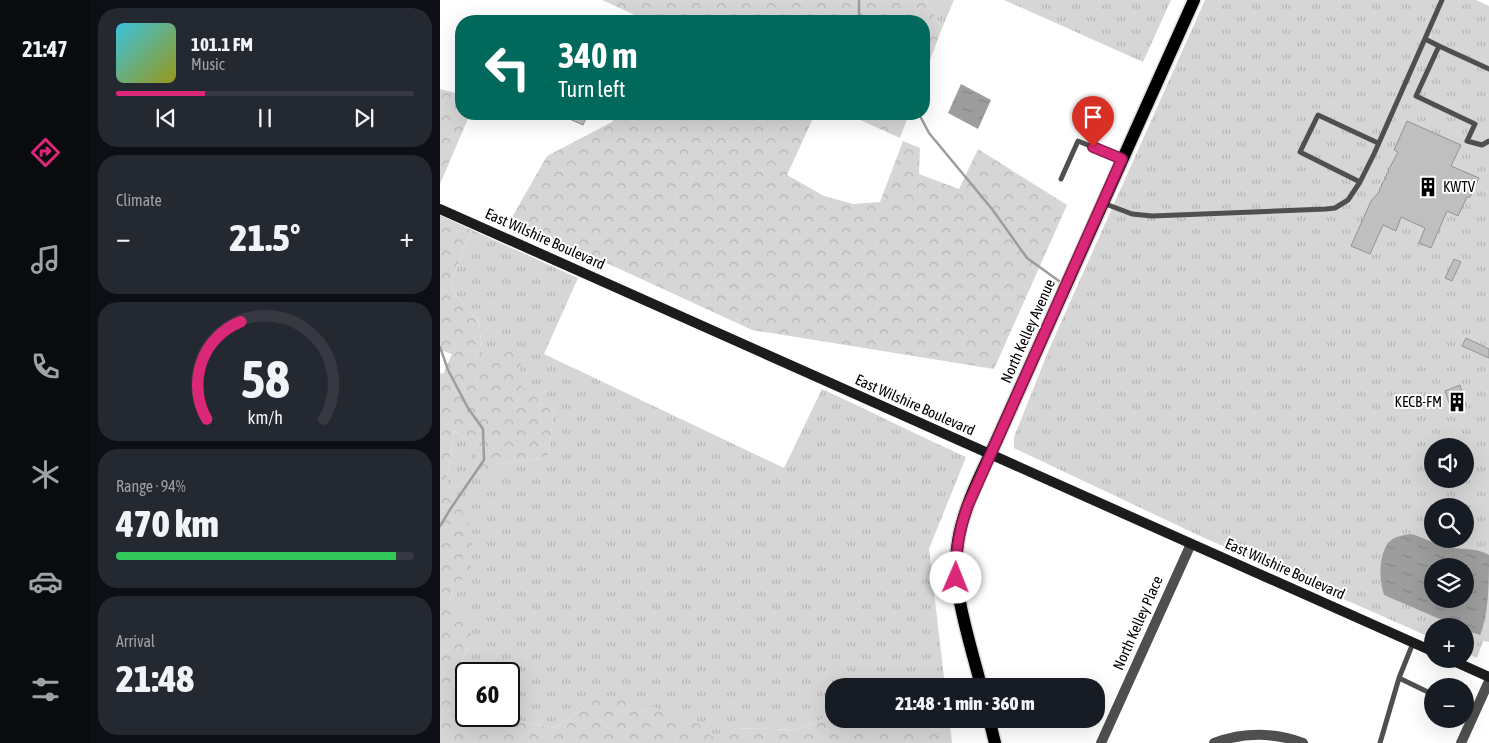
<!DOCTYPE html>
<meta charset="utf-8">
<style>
body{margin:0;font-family:"Asap Condensed",sans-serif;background:#242831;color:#f1f3f6;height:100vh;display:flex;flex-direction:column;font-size:19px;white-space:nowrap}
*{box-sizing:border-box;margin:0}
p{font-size:16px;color:#9ea1a6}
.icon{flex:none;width:28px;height:28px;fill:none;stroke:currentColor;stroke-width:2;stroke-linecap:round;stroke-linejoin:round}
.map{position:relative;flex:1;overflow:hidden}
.side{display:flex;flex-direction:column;gap:8px;padding:8px;background:#0d0f14;width:350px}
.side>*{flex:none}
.hud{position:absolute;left:15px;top:15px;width:475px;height:105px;border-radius:20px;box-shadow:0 5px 20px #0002;background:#00695c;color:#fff;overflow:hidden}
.fabs{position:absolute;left:984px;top:438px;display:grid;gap:10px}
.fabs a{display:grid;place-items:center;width:50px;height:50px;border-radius:50%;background:#171b24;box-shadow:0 5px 20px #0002;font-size:25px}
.speed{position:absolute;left:15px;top:662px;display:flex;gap:10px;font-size:25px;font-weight:700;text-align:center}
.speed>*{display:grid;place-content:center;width:65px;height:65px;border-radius:50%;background:#171b24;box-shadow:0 5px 20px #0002;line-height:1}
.speed .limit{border:2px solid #111;border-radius:8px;background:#fff;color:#111}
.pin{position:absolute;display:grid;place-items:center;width:42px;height:42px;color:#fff;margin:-51px -21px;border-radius:50% 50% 50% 0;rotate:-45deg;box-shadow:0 0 5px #0007}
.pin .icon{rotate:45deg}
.me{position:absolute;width:55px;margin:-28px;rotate:1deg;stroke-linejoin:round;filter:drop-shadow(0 0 4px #0008)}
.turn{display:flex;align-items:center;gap:18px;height:105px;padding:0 20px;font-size:22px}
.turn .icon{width:65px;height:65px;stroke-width:2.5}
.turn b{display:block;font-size:35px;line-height:42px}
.big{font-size:38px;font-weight:800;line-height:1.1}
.side .card{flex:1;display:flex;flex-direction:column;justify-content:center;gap:8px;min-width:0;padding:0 18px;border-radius:20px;background:#242831}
.side .dial{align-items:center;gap:0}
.dial svg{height:130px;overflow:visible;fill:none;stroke:#363941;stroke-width:7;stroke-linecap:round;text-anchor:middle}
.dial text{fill:#f1f3f6;stroke:none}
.song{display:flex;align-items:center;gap:15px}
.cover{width:60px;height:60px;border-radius:8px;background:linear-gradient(135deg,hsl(190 70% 55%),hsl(60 70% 35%))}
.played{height:5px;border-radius:2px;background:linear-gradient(90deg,#db2777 30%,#363941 30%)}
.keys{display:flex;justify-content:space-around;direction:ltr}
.heat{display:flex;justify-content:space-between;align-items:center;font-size:28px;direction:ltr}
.charge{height:8px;border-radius:4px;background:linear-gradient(90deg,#34c759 94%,#363941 0)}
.trip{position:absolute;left:385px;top:678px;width:280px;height:50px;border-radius:20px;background:#171b24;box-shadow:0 5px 20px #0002;font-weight:800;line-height:50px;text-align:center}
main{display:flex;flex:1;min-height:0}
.menu{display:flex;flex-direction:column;width:90px;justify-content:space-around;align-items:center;background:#090b0e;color:#9ea1a6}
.menu .icon{width:35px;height:35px}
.menu .selected{color:#db2777}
.menu b{font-size:22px;color:#f1f3f6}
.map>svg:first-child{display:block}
.grass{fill:url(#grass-tufts);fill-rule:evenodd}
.forest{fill:url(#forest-crowns)}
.water{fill:url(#water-ripples);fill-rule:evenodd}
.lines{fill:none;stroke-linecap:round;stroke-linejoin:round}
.stream{stroke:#9d9d9d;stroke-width:2.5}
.building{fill:#bfbfbf;stroke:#939393}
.primary-casing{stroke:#dbdbdb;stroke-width:15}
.lane{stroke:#4f4f4f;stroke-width:5}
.street{stroke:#4f4f4f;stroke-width:10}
.secondary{stroke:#1c1c1c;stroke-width:10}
.primary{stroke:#000;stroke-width:12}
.route-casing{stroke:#8e194d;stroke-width:12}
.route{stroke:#db2777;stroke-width:9}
.labels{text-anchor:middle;stroke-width:4;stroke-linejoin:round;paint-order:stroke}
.poi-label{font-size:15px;fill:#000;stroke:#fff;text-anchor:start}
.street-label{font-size:15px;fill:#000;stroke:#fff}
</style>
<main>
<nav class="menu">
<b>21:47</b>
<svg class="icon selected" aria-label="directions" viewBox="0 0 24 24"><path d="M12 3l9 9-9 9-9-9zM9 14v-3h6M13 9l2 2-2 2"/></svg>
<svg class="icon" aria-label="music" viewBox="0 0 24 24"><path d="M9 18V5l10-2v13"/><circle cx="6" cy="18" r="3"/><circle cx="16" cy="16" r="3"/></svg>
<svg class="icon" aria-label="phone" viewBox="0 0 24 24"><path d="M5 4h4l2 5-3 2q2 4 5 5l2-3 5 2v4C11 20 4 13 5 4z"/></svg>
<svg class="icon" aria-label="climate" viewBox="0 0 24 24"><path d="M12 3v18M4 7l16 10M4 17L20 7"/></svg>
<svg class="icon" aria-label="car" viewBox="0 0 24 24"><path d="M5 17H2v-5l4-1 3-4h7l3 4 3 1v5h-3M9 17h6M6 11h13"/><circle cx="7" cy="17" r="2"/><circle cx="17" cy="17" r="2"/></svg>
<svg class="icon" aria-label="filters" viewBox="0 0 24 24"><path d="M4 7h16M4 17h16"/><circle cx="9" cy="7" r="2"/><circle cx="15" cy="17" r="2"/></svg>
</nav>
<section class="side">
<div class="card">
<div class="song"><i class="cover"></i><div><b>101.1 FM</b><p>Music</p></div></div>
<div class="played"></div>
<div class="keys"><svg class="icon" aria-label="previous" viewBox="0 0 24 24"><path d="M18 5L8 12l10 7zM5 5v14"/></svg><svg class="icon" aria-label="pause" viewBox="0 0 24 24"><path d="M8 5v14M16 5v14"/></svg><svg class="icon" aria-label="next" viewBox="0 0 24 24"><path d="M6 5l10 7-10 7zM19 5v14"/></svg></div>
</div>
<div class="card"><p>Climate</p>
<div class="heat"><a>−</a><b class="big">21.5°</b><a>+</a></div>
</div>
<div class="card dial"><svg viewBox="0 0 100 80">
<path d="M14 69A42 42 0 1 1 86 69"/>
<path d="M14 69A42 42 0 0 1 35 9" stroke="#db2777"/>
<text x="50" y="56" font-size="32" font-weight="700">58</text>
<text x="50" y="72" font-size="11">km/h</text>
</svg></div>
<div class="card"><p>Range · 94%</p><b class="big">470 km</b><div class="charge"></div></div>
<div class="card"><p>Arrival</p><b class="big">21:48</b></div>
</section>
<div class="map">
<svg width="1049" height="743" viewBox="0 0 1049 743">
<defs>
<pattern id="grass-tufts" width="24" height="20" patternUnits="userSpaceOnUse" patternTransform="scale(1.25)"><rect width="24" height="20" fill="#d6d6d6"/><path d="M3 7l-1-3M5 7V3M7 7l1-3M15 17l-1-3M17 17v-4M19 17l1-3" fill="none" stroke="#b6b6b6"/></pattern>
<pattern id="forest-crowns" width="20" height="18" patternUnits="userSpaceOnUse" patternTransform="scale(1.25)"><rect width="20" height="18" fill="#d6d6d6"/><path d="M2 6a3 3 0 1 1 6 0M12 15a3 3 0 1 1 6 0" fill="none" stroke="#b6b6b6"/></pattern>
<pattern id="water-ripples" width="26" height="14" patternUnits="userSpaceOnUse" patternTransform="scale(1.25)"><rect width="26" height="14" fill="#9d9d9d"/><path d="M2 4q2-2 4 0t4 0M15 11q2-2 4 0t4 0" fill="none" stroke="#858585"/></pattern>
</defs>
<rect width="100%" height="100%" fill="#fff"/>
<path class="grass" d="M486 0H514L502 28Z
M564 0H731L703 62Z
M765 0H1036L1049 6V642L1043 641 1037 658 1025 653V626H992V638L760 536 574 448V437L610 347ZM992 446H1025V479H992ZM992 506H1025V539H992ZM992 566H1025V599H992Z
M32 230 138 278 104 354 344 468 382 389C430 411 477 435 526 457L489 549 505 686H394V714L357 730 296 728 291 735 278 743 254 720 130 696 145 708 114 728 55 716H69V674H26V716H44L23 729 13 677 31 642 10 602 13 584 7 479 14 431 28 440 41 477 60 464 108 457 114 413 78 384 70 342 49 359 43 356 39 322 13 292 11 282Z
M451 719H509L511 733Z"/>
<path class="forest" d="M162 0H486L502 28 484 76V21H208Z
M0 89 21 94V114H30L0 184Z
M176 114H375L347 175 384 196 413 204 440 202 463 141 480 148 479 174 519 189 538 149 627 205 554 369 312 330 71 219 107 156 172 122Z
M407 114H469L460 138Z
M0 215 32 230 11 282 13 292 39 322 43 356 49 358 70 342 82 349 79 384 114 413 108 457 60 464 52 478 41 477 28 440 14 431 7 479 33 535 31 575 13 584 10 602 31 623V642L13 677 23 728 44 716H55L114 728 145 708 129 696H178L254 720 278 742 291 735 296 728 357 730 394 714V719H451L511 733 512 743H0V373L3 374 12 354 0 350Z"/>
<path class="water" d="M521 84 551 100 538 129 508 113Z
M971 534C983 537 994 544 1006 547 1020 550 1036 547 1049 555 1049 578 1049 616 1040 635L1025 630V626H1016L944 595C939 580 938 555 949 542 955 536 964 535 971 534ZM992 566H1025V599H992Z"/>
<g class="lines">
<path class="stream" d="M419 0V13L424 21
M479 114 489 133 552 209 587 258 619 281
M0 347 8 370 28 408 43 429 44 460 11 508 0 526"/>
</g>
<path class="building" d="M118 114H148L143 125Z
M967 121 1021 145 1011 166 1039 178 1030 197H1027L1018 216 1007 211 991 248 979 243 985 228 961 217 956 231 943 225 930 254 911 246 931 201 939 192 940 188 942 186 941 185 946 178H944L947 175 946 174 949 172 948 171 958 152 954 150Z
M1014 259 1021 262 1012 281 1005 278Z
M1026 338 1049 349V358L1022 346Z
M1020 385 1026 405 1012 411 1005 391Z"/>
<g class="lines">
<defs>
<path id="primary" d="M541 686C530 641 510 587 518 541 524 504 544 469 559 435L754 0
M549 719 555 743"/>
</defs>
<use href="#primary" class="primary-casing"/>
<path class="lane" d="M985 39 999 46 976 96 1035 124 1027 141 1042 145 1049 141
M999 46 1049 69
M621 179 638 141 682 159
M920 182 860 152 878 115 938 143
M663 203 692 214 712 216 886 209 895 208 908 200 920 182 934 154 1002 0
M959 678 992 694
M940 743 959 678 973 643"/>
<path class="street" d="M661 743 751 544
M774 743C804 732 833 732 863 743
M1021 743 1049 681"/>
<path class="secondary" d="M0 209 992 651
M1009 659 1049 677"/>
<use href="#primary" class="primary"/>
</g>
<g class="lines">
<defs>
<path id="route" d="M516 578C515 552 519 529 528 505L682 159 653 147"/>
</defs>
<use href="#route" class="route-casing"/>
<use href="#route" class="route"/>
</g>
<defs>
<symbol id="building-bare" viewBox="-9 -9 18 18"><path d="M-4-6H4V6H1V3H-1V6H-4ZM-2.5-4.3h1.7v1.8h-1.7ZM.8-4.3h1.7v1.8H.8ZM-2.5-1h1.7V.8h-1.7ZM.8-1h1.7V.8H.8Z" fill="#000" stroke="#fff" stroke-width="2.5" paint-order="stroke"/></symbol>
</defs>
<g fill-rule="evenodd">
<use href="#building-bare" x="974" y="173" width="28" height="28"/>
<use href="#building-bare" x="1003" y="388" width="28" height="28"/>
</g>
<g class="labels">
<g class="poi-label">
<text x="1003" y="192">KWTV</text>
<text x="1002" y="407" text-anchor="end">KECB-FM</text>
</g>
<g class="street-label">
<text transform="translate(105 239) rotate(24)" y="5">East Wilshire Boulevard</text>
<text transform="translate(588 331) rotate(-66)" y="5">North Kelley Avenue</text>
<text transform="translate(475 405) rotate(24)" y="5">East Wilshire Boulevard</text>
<text transform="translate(845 569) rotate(24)" y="5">East Wilshire Boulevard</text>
<text transform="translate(698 623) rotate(-66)" y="5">North Kelley Place</text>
</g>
</g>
</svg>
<div class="fabs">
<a><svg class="icon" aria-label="sound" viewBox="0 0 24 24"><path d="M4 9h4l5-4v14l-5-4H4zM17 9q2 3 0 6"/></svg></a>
<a><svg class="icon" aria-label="search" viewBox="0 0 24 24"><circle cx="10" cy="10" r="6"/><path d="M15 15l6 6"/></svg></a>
<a><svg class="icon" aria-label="layers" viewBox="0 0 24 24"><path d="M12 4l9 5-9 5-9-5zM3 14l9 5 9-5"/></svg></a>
<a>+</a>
<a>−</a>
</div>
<div class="speed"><div class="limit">60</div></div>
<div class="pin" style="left:653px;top:147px;background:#d93025"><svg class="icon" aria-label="arrive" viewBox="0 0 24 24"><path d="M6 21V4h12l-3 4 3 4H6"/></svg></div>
<svg class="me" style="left:516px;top:578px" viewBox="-20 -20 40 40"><circle r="19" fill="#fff"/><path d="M0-13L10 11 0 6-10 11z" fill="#db2777"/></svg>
<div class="trip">21:48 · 1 min · 360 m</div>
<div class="hud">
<div class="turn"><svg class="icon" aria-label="left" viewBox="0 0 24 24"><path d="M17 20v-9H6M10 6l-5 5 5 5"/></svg><div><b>340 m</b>Turn left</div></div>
</div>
</div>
</main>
